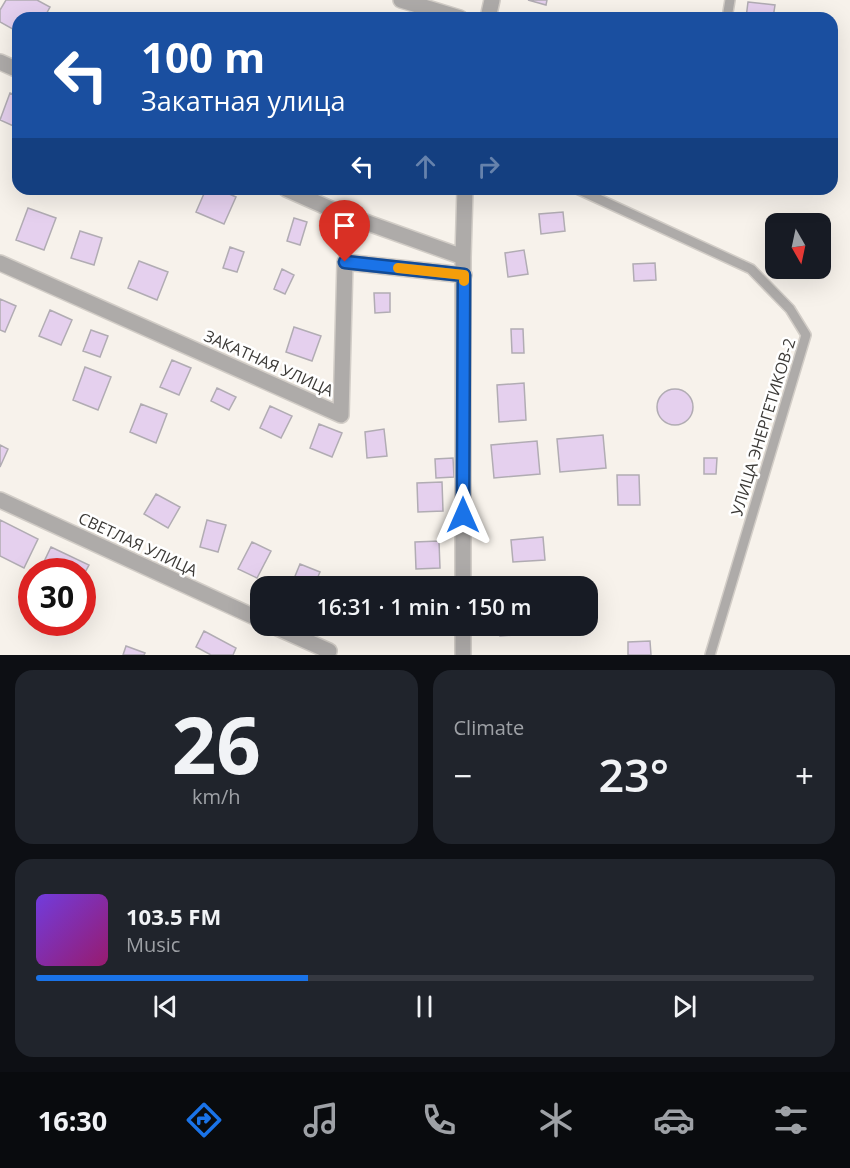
<!DOCTYPE html>
<meta charset="utf-8">
<style>
body{margin:0;font-family:"Open Sans",sans-serif;background:#20242c;color:#f1f3f6;height:100vh;display:flex;flex-direction:column;font-size:22px;white-space:nowrap}
*{box-sizing:border-box;margin:0}
p{font-size:20px;color:#9ea1a6}
.icon{flex:none;width:33px;height:33px;fill:none;stroke:currentColor;stroke-width:2;stroke-linecap:round;stroke-linejoin:round}
.map{position:relative;height:655px;overflow:hidden}
.sheet{display:flex;flex-direction:column;gap:15px;padding:15px;background:#0d0f14;flex:1}
.sheet>*{flex:none}
.banner{position:absolute;left:12px;top:12px;width:826px;height:183px;border-radius:18px;box-shadow:0 6px 24px #0002;background:#1a4fa0;color:#fff;overflow:hidden}
.needle{width:39px;rotate:171deg}
.buttons{position:absolute;left:765px;top:213px;display:grid;gap:12px}
.buttons a{display:grid;place-items:center;width:66px;height:66px;border-radius:12px;background:#171b24;box-shadow:0 6px 24px #0002;font-size:30px}
.speed{position:absolute;left:18px;top:558px;display:flex;gap:12px;font-size:30px;font-weight:700;text-align:center}
.speed>*{display:grid;place-content:center;width:78px;height:78px;border-radius:50%;background:#171b24;box-shadow:0 6px 24px #0002;line-height:1}
.speed .limit{border:9px solid #d22;background:#fff;color:#111}
.pin{position:absolute;display:grid;place-items:center;width:51px;height:51px;color:#fff;margin:-62px -26px;border-radius:50% 50% 50% 0;rotate:-45deg;box-shadow:0 0 6px #0007}
.pin .icon{rotate:45deg}
.me{position:absolute;width:66px;margin:-33px;rotate:0deg;stroke-linejoin:round;filter:drop-shadow(0 0 4px #0008)}
.turn{display:flex;align-items:center;gap:21px;height:126px;padding:0 30px;font-size:27px}
.turn .icon{width:78px;height:78px;stroke-width:2.5}
.turn b{display:block;font-size:42px;line-height:51px}
.lanes{display:flex;align-items:center;height:57px;padding:0 30px;background:#0003;justify-content:center;gap:30px;direction:ltr}
.lanes .off{opacity:.35}
.big{font-size:45px;font-weight:600;line-height:1.1}
.sheet .widget{flex:1;display:flex;flex-direction:column;justify-content:center;gap:9px;min-width:0;padding:0 21px;border-radius:18px;background:#20242c}
.sheet .dial{align-items:center;gap:0}
.dial b{font-size:78px;line-height:1}
.song{display:flex;align-items:center;gap:18px}
.cover{width:72px;height:72px;border-radius:9px;background:linear-gradient(135deg,hsl(260 70% 55%),hsl(320 70% 35%))}
.played{height:6px;border-radius:3px;background:linear-gradient(90deg,#1a73e8 35%,#363941 35%)}
.keys{display:flex;justify-content:space-around;direction:ltr}
.heat{display:flex;justify-content:space-between;align-items:center;font-size:33px;direction:ltr}
.sheet .tiles{flex:1;display:grid;gap:15px;grid-template-columns:1fr 1fr}
.widget:last-child{grid-column:span 2}
.trip{position:absolute;left:250px;top:576px;width:348px;height:60px;border-radius:18px;background:#171b24;box-shadow:0 6px 24px #0002;font-weight:600;line-height:60px;text-align:center}
.dock{display:flex;height:96px;justify-content:space-around;align-items:center;background:#090b0e;color:#9ea1a6}
.dock .icon{width:42px;height:42px}
.dock .on{color:#1a73e8}
.dock b{font-size:27px;color:#f1f3f6}
.map>svg:first-child{display:block}
.building{fill:#e5d0ee;stroke:#b1acb3;stroke-width:1.5}
.lines{fill:none;stroke-linecap:round;stroke-linejoin:round}
.lane-casing{stroke:#d2cdc7;stroke-width:12}
.street-casing{stroke:#d2cdc7;stroke-width:18}
.lane{stroke:#aeaba9;stroke-width:9}
.street{stroke:#aeaba9;stroke-width:15}
.route-casing{stroke:#114b97;stroke-width:15}
.route{stroke:#1a73e8;stroke-width:10}
.slow{stroke:#f59e0b;stroke-width:10}
.labels{text-anchor:middle;stroke-width:5;stroke-linejoin:round;paint-order:stroke}
.street-label{font-size:16px;fill:#3c3a37;stroke:#fff}
</style>
<div class="map">
<svg width="850" height="655" viewBox="0 0 850 655">
<rect width="100%" height="100%" fill="#f7f2eb"/>
<path class="building" d="M6 0H37L50 7 44 18H18V32L0 22V10Z
M528 0H547L546 5Z
M748 2 775 5 773 18H746Z
M10 93 18 96V128L0 120Z
M206 189H218L236 197 224 224 196 212Z
M28 208 56 218 44 250 16 240Z
M563 212 565 231 541 234 539 214Z
M294 218 307 222 300 245 287 241Z
M80 231 102 238 94 265 71 258Z
M230 247 244 252 237 272 223 268Z
M524 250 528 274 508 277 505 253Z
M139 261 168 272 157 300 128 288Z
M655 263 656 280 634 281 633 264Z
M282 269 294 275 285 294 274 289Z
M374 293H390V312L375 313Z
M0 299 16 306 5 332 0 330Z
M50 310 72 320 61 345 39 336Z
M294 327 321 336 312 361 286 352Z
M511 329H523L524 353H512Z
M91 330 108 336 100 357 83 351Z
M172 360 191 368 179 395 160 387Z
M85 367 111 377 98 410 73 400Z
M524 383 526 420 499 422 497 385Z
M217 388 236 397 229 410 211 401Z
M657 407a18 18 0 1 1 36 0a18 18 0 1 1-36 0Z
M141 404 167 414 156 443 130 432Z
M270 406 292 416 281 438 260 428Z
M319 424 342 433 332 457 310 448Z
M384 429 387 456 367 458 365 432Z
M603 435 606 468 560 472 557 439Z
M537 441 540 474 494 478 491 445Z
M0 445 8 449 0 467Z
M453 458 454 477 436 478 435 459Z
M704 458H717L716 474H704Z
M617 475H639L640 505H618Z
M442 482 443 511 418 512 417 483Z
M156 494 180 507 168 528 144 514Z
M0 520 38 539 24 568 0 556Z
M207 520 226 525 218 552 200 547Z
M543 537 545 560 513 562 511 540Z
M439 541 440 568 416 569 415 542Z
M252 542 271 551 257 578 238 569Z
M51 547 89 565 82 578V572H39Z
M300 564 320 572 314 586H291Z
M403 580H436V586H403Z
M499 626H525L526 634 500 636Z
M204 631 236 648 233 655H211L196 647Z
M650 641 651 655H628V642Z
M126 646 145 653 144 655H123Z"/>
<g class="lines">
<defs>
<path id="lane" d="M727 18 730 0
M577 189 751 269 790 309 806 335 710 655"/>
<path id="street" d="M401 0 460 18
M488 18 492 0
M0 62 18 70
M286 189 340 213 463 257
M0 263 341 415 345 262 464 275
M0 500 261 620
M463 586V257L465 189
M273 626 329 651
M463 655V626"/>
</defs>
<use href="#lane" class="lane-casing"/>
<use href="#street" class="street-casing"/>
<use href="#lane" class="lane"/>
<use href="#street" class="street"/>
</g>
<g class="lines">
<defs>
<path id="route" d="M345 262 464 275 463 515"/>
</defs>
<use href="#route" class="route-casing"/>
<use href="#route" class="route"/>
<path class="slow" d="M398 268 464 275V281"/>
</g>
<g class="labels">
<g class="street-label">
<text transform="translate(269 363) rotate(24)" y="6">ЗАКАТНАЯ УЛИЦА</text>
<text transform="translate(763 427) rotate(-73)" y="6">УЛИЦА ЭНЕРГЕТИКОВ-2</text>
<text transform="translate(138 544) rotate(25)" y="6">СВЕТЛАЯ УЛИЦА</text>
</g>
</g>
</svg>
<div class="buttons">
<a><svg class="needle" viewBox="-14 -14 28 28"><path d="M0-13l5 13h-10z" fill="#e53935"/><path d="M0 13l5-13h-10z" fill="#9ea1a6"/></svg></a>
</div>
<div class="speed"><div class="limit">30</div></div>
<div class="pin" style="left:345px;top:262px;background:#d93025"><svg class="icon" aria-label="arrive" viewBox="0 0 24 24"><path d="M6 21V4h12l-3 4 3 4H6"/></svg></div>
<svg class="me" style="left:463px;top:515px" viewBox="-20 -20 40 40"><path d="M0-17L14 15 0 8-14 15z" fill="#1a73e8" stroke="#fff" stroke-width="4"/></svg>
<div class="trip">16:31 · 1 min · 150 m</div>
<div class="banner">
<div class="turn"><svg class="icon" aria-label="left" viewBox="0 0 24 24"><path d="M17 20v-9H6M10 6l-5 5 5 5"/></svg><div><b>100 m</b>Закатная улица</div></div>
<div class="lanes"><svg class="icon" aria-label="left" viewBox="0 0 24 24"><path d="M17 20v-9H6M10 6l-5 5 5 5"/></svg><svg class="icon off" aria-label="ahead" viewBox="0 0 24 24"><path d="M12 20V5M6 11l6-6 6 6"/></svg><svg class="icon off" aria-label="right" viewBox="0 0 24 24"><path d="M7 20v-9h11M14 6l5 5-5 5"/></svg></div>
</div>
</div>
<section class="sheet">
<div class="tiles">
<div class="widget dial"><b>26</b><p>km/h</p></div>
<div class="widget"><p>Climate</p>
<div class="heat"><a>−</a><b class="big">23°</b><a>+</a></div>
</div>
<div class="widget">
<div class="song"><i class="cover"></i><div><b>103.5 FM</b><p>Music</p></div></div>
<div class="played"></div>
<div class="keys"><svg class="icon" aria-label="previous" viewBox="0 0 24 24"><path d="M18 5L8 12l10 7zM5 5v14"/></svg><svg class="icon" aria-label="pause" viewBox="0 0 24 24"><path d="M8 5v14M16 5v14"/></svg><svg class="icon" aria-label="next" viewBox="0 0 24 24"><path d="M6 5l10 7-10 7zM19 5v14"/></svg></div>
</div>
</div>
</section>
<nav class="dock">
<b>16:30</b>
<svg class="icon on" aria-label="directions" viewBox="0 0 24 24"><path d="M12 3l9 9-9 9-9-9zM9 14v-3h6M13 9l2 2-2 2"/></svg>
<svg class="icon" aria-label="music" viewBox="0 0 24 24"><path d="M9 18V5l10-2v13"/><circle cx="6" cy="18" r="3"/><circle cx="16" cy="16" r="3"/></svg>
<svg class="icon" aria-label="phone" viewBox="0 0 24 24"><path d="M5 4h4l2 5-3 2q2 4 5 5l2-3 5 2v4C11 20 4 13 5 4z"/></svg>
<svg class="icon" aria-label="climate" viewBox="0 0 24 24"><path d="M12 3v18M4 7l16 10M4 17L20 7"/></svg>
<svg class="icon" aria-label="car" viewBox="0 0 24 24"><path d="M5 17H2v-5l4-1 3-4h7l3 4 3 1v5h-3M9 17h6M6 11h13"/><circle cx="7" cy="17" r="2"/><circle cx="17" cy="17" r="2"/></svg>
<svg class="icon" aria-label="filters" viewBox="0 0 24 24"><path d="M4 7h16M4 17h16"/><circle cx="9" cy="7" r="2"/><circle cx="15" cy="17" r="2"/></svg>
</nav>
